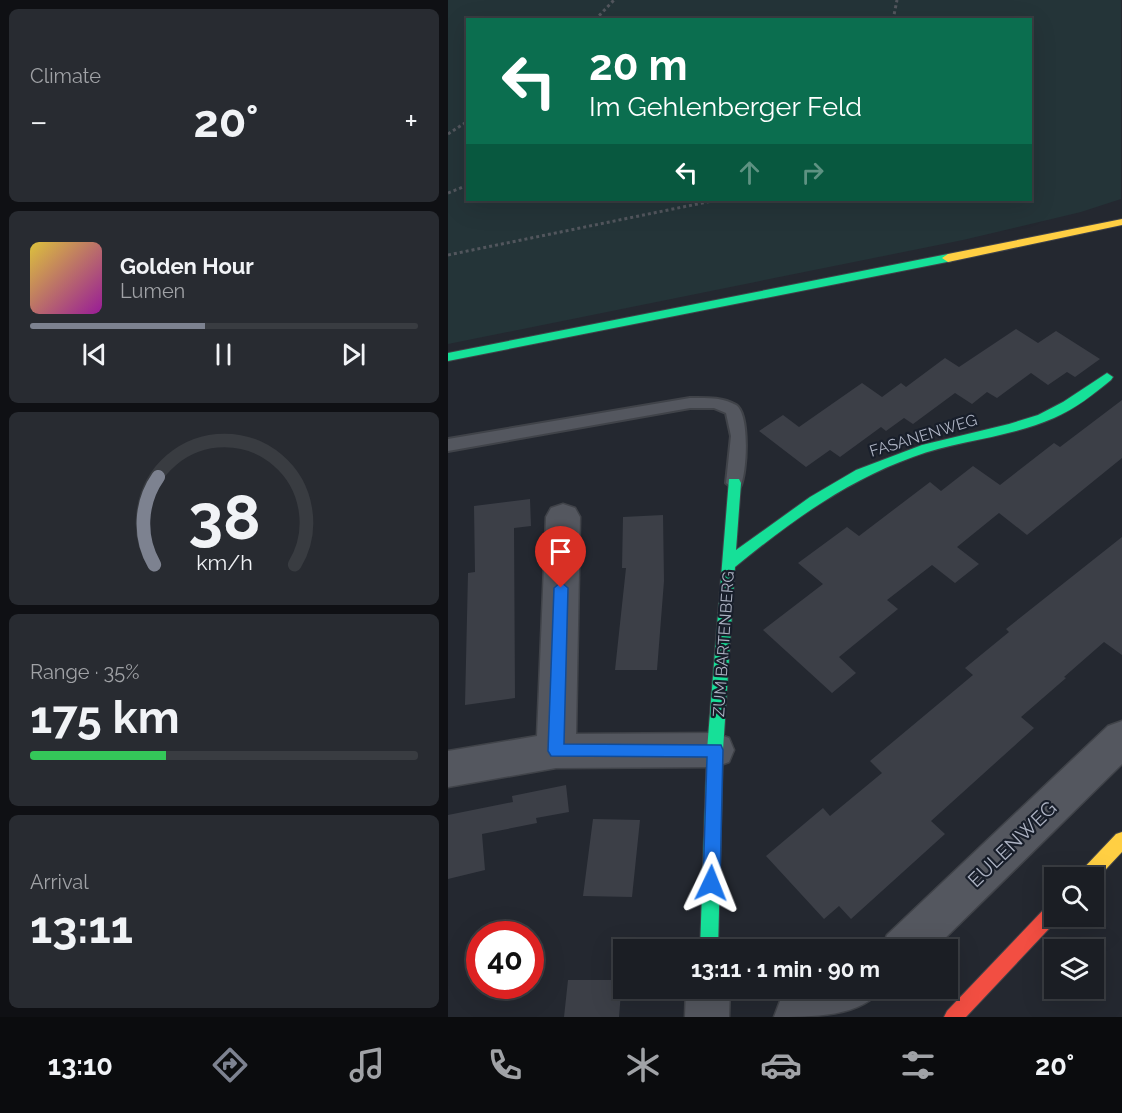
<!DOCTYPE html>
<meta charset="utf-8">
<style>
body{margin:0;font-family:Raleway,sans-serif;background:#282b31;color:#f1f3f6;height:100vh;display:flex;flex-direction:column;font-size:22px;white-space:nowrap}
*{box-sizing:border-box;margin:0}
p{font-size:20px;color:#a0a2a6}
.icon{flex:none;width:33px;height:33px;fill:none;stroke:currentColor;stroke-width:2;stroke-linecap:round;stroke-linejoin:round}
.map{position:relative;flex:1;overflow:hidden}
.panel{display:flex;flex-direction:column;gap:9px;padding:9px;background:#0f1014;width:448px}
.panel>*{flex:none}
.top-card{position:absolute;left:18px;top:18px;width:566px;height:183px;border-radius:0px;box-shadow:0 6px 24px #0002,0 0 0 2px #393c41;background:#0b6e4f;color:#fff;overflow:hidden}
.buttons{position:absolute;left:596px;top:867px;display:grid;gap:12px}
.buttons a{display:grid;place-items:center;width:60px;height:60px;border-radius:0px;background:#1b1e24;box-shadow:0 6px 24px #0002,0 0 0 2px #393c41;font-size:30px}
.speed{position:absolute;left:18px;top:921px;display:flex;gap:12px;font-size:30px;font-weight:700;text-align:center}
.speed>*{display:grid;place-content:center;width:78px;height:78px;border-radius:50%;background:#1b1e24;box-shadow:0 6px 24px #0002,0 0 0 2px #393c41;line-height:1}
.speed .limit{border:9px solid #d22;background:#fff;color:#111}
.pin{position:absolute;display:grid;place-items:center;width:51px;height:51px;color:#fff;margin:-62px -26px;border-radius:50% 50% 50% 0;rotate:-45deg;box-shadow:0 0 6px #0007}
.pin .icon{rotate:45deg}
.me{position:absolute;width:66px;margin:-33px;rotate:2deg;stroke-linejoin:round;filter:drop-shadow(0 0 4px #0008)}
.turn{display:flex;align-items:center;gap:21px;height:126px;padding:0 24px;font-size:27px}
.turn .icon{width:78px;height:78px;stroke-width:2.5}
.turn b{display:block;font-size:42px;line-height:51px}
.lanes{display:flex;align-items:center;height:57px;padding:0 24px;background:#0003;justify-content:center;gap:30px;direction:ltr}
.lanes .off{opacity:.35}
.big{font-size:45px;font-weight:700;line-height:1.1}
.panel .tile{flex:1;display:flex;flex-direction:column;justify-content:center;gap:9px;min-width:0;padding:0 21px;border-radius:9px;background:#282b31}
.panel .dial{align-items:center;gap:0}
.dial svg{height:156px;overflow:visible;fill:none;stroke:#393c41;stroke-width:7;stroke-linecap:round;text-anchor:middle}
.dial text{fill:#f1f3f6;stroke:none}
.song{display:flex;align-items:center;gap:18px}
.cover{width:72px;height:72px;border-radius:9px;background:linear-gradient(135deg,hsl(50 70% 55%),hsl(300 70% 35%))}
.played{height:6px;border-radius:3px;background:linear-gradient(90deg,#7d8290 45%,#393c41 45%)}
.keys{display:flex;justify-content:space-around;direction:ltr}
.heat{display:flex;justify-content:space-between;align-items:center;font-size:33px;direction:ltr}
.charge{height:9px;border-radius:4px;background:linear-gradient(90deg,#34c759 35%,#393c41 0)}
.trip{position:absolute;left:165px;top:939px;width:345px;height:60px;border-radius:0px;background:#1b1e24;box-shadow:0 6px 24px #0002,0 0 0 2px #393c41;font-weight:700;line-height:60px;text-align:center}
.tabs{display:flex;height:96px;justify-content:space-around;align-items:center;background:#0b0c0e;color:#a0a2a6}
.tabs .icon{width:42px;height:42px}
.tabs .selected{color:#7d8290}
.tabs b{font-size:27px;color:#f1f3f6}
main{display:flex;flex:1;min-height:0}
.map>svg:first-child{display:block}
.green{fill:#243438;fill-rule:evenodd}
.building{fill:#3c3f47}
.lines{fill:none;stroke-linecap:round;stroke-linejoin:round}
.lane-casing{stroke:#404349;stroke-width:4}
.street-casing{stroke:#404349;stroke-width:3}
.fast-casing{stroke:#404349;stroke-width:2}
.slow-casing{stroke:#404349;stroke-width:2}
.jam-casing{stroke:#404349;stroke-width:2}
.path{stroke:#52565d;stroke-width:3;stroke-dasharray:3 3;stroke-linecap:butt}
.lane{fill:#54575f;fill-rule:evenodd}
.street{fill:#54575f;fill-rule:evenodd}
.fast{fill:#16e098;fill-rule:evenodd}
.slow{fill:#ffcf43;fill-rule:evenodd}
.jam{fill:#f24e42;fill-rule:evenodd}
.route{fill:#1a73e8;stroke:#114b97;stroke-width:1.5}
.labels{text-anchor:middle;stroke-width:4.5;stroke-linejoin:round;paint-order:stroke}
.street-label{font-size:16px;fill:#adb3c3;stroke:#181e2a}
.near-street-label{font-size:20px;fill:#adb3c3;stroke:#181e2a}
</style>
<main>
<section class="panel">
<div class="tile"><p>Climate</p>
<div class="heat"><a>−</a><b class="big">20°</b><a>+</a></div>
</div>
<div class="tile">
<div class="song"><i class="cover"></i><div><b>Golden Hour</b><p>Lumen</p></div></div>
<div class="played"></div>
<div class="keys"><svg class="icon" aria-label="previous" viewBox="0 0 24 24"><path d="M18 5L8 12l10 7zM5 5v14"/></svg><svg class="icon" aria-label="pause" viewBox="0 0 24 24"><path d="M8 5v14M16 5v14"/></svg><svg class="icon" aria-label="next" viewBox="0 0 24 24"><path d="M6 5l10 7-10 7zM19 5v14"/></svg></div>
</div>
<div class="tile dial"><svg viewBox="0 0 100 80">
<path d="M14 69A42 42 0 1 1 86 69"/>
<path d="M14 69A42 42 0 0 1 16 24" stroke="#7d8290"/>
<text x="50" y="56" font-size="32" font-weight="700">38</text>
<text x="50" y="72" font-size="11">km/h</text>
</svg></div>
<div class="tile"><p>Range · 35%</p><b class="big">175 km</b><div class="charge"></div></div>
<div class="tile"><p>Arrival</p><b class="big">13:11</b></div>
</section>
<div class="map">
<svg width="674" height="1017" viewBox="0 0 674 1017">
<rect width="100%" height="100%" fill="#242830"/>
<path class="green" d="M0 0H673V199L633 212 515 240 0 344ZM20 20H582V200H20Z"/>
<path class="building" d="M568 329 590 343 608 331 652 359 627 377 619 372 600 385 583 373 549 398 539 392 524 404 507 393 465 424 456 418 438 431 433 427 392 457 382 450 358 467 311 431 335 415 351 427 414 383 434 397 453 383 458 387 497 358 511 367Z
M674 400V458L579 535 551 513 509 547 531 564 507 583 484 565 439 600 450 609 391 657 408 673 384 693 315 630 375 584 350 563 399 527 411 536 482 482 493 491 525 466 552 485 606 443 612 447Z
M82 499 83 526 66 528 67 698 17 705 20 573 27 572 26 506Z
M215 515 216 581 209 670H167L178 568H174L175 517Z
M674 537V655L656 642 616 677 618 678 573 717 586 728 483 821 497 834 403 919 391 906 376 919 318 856 375 808 382 816 434 773 422 761 525 675 517 668 561 632 558 629Z
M118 785 121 812 88 818 89 823 34 834 37 870 0 879V815L65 802 64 796Z
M145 819 192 820 184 897 135 896Z
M120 980H174L171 1017H116Z"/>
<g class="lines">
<defs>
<path id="lane" d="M242 398C258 398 274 397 288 405 302 414 299 474 292 487L286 489 278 483 283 436 278 413 266 408H242L0 451V439Z"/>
<path id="street" d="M115 504 127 508 132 517 128 734 267 733 281 738 286 750 281 762 267 767 108 768 0 787V751L89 736 98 517 103 508Z
M674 721V764L485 950H433L439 935 660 726Z
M238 988H282L281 1017H237Z
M369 988H433C416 1017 363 1017 326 1017L332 1001Z"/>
<path id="fast" d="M500 254 506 258 504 261 0 361V353Z
M659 373 665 377 663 380C646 394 627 409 606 418 561 438 511 440 465 457 398 481 342 522 287 567L275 750 270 950H252L259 750 281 479H291L293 483 288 550 362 497 408 470 474 445 561 424 590 415 615 402Z"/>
<path id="slow" d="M674 219V225L500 262 494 258 500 254Z
M674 832V852L645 883V878H630L632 872 668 834Z"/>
<path id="jam" d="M606 903V916L612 917 518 1017H496L499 1011 600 905Z"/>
</defs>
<use href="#lane" class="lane-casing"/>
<use href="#street" class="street-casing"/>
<use href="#fast" class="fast-casing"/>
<use href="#slow" class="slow-casing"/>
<use href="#jam" class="jam-casing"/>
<path class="path" d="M147 20 166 0
M445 20 449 0
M0 134 20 121
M0 193 20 185
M0 255 269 200"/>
<use href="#lane" class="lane"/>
<use href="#street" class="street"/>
<use href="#fast" class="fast"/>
<use href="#slow" class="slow"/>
<use href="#jam" class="jam"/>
</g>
<path class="route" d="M113 582 120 588 116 744 273 745 275 750 272 883 269 889 263 891 257 889 255 883 259 757 103 756 100 751 106 588Z"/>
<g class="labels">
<g class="street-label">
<text transform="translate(475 435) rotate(-17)" y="6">FASANENWEG</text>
<text transform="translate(275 644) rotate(-86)" y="6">ZUM BARTENBERG</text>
</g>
<g class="near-street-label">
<text transform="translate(564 844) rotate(-44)" y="7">EULENWEG</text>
</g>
</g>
</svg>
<div class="buttons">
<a><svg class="icon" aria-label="search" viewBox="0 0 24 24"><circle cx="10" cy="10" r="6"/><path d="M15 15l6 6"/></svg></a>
<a><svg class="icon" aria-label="layers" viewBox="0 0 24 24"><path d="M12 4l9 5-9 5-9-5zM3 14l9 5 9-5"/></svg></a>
</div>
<div class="speed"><div class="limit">40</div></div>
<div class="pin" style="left:113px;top:588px;background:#d93025"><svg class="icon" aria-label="arrive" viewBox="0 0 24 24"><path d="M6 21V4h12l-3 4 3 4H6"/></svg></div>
<svg class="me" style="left:263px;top:883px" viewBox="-20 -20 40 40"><path d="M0-17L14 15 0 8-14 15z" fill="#1a73e8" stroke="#fff" stroke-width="4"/></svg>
<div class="trip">13:11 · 1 min · 90 m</div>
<div class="top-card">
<div class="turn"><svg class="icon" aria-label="left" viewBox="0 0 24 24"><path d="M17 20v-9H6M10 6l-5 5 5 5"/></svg><div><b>20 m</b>Im Gehlenberger Feld</div></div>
<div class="lanes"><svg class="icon" aria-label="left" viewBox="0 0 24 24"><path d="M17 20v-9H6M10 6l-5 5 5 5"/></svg><svg class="icon off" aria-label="ahead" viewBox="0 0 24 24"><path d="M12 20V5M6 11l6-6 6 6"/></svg><svg class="icon off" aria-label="right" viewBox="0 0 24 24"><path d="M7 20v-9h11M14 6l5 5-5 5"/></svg></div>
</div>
</div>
</main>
<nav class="tabs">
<b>13:10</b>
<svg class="icon selected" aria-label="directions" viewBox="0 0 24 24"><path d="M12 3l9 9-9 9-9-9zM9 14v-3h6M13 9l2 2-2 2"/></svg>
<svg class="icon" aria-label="music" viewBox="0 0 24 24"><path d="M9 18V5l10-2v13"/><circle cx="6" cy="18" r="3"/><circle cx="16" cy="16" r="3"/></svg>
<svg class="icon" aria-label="phone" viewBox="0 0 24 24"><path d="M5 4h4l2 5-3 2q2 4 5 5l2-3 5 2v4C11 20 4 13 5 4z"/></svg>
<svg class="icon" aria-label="climate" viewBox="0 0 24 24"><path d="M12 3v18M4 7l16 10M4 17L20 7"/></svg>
<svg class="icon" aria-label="car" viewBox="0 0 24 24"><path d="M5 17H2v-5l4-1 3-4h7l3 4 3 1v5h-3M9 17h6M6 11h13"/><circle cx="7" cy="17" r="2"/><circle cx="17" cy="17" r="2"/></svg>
<svg class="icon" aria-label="filters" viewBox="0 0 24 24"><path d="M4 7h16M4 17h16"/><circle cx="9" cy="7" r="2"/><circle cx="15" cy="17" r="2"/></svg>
<b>20°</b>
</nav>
